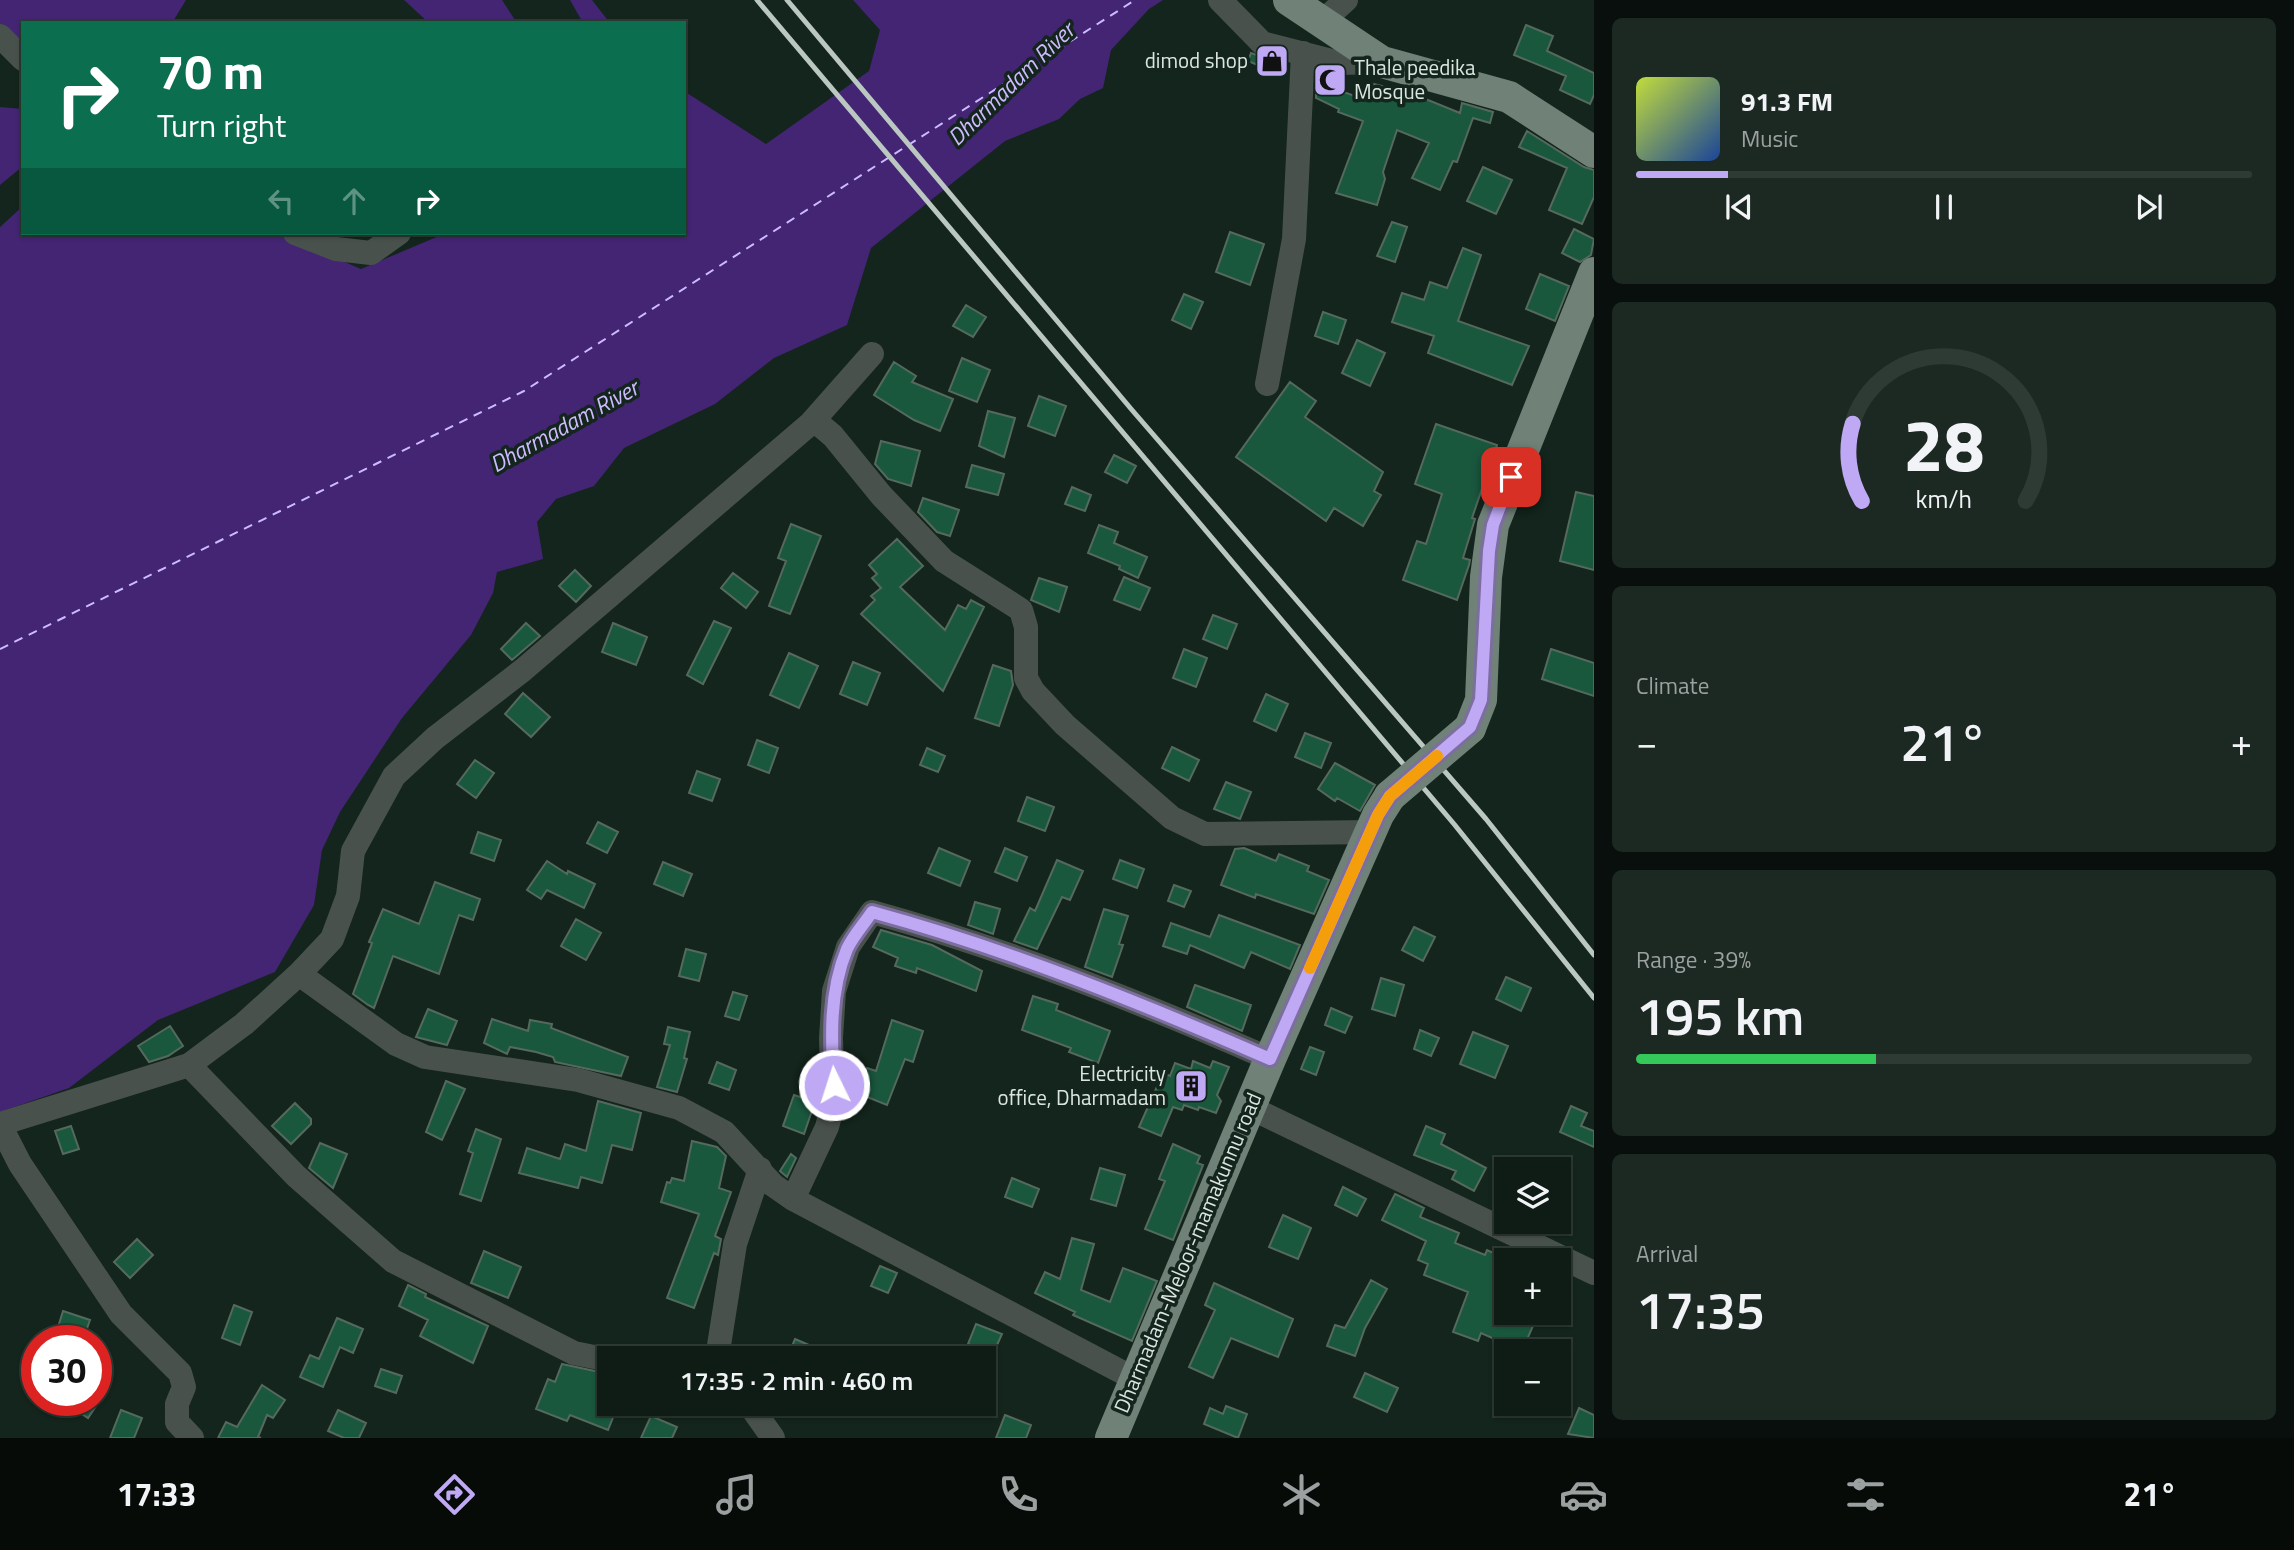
<!DOCTYPE html>
<meta charset="utf-8">
<style>
body{margin:0;font-family:"Titillium Web",sans-serif;background:#1c2922;color:#f1f3f6;height:100vh;display:flex;flex-direction:column;font-size:26px;white-space:nowrap}
*{box-sizing:border-box;margin:0}
p{font-size:23px;color:#9ba1a0}
.icon{flex:none;width:38px;height:38px;fill:none;stroke:currentColor;stroke-width:2;stroke-linecap:round;stroke-linejoin:round}
.map{position:relative;flex:1;overflow:hidden}
.panel{display:flex;flex-direction:column;gap:18px;padding:18px;background:#080f0c;width:700px}
.panel>*{flex:none}
.top-card{position:absolute;left:21px;top:21px;width:665px;height:214px;border-radius:0px;box-shadow:0 2px 5px #0004,0 0 0 2px #2e3a34;background:#0b6e4f;color:#fff;overflow:hidden}
.tools{position:absolute;left:1494px;top:1157px;display:grid;gap:14px}
.tools a{display:grid;place-items:center;width:77px;height:77px;border-radius:0px;background:#0e1c15;box-shadow:0 2px 5px #0004,0 0 0 2px #2e3a34;font-size:35px}
.speed{position:absolute;left:21px;top:1325px;display:flex;gap:14px;font-size:35px;font-weight:700;text-align:center}
.speed>*{display:grid;place-content:center;width:91px;height:91px;border-radius:50%;background:#0e1c15;box-shadow:0 2px 5px #0004,0 0 0 2px #2e3a34;line-height:1}
.speed .limit{border:10px solid #d22;background:#fff;color:#111}
.pin{position:absolute;display:grid;place-items:center;width:60px;height:60px;color:#fff;margin:-30px;border-radius:14px;box-shadow:0 4px 10px #0006}
.me{position:absolute;width:77px;margin:-38px;rotate:356deg;stroke-linejoin:round;filter:drop-shadow(0 0 5px #0008)}
.turn{display:flex;align-items:center;gap:24px;height:147px;padding:0 21px;font-size:32px}
.turn .icon{width:91px;height:91px;stroke-width:2.5}
.turn b{display:block;font-size:49px;line-height:60px}
.lanes{display:flex;align-items:center;height:66px;padding:0 21px;background:#0003;justify-content:center;gap:35px;direction:ltr}
.lanes .off{opacity:.35}
.big{font-size:52px;font-weight:600;line-height:1.1}
.panel .card{flex:1;display:flex;flex-direction:column;justify-content:center;gap:10px;min-width:0;padding:0 24px;border-radius:10px;background:#1c2922}
.panel .dial{align-items:center;gap:0}
.dial svg{height:182px;overflow:visible;fill:none;stroke:#2e3a34;stroke-width:7;stroke-linecap:round;text-anchor:middle}
.dial text{fill:#f1f3f6;stroke:none}
.song{display:flex;align-items:center;gap:21px}
.cover{width:84px;height:84px;border-radius:10px;background:linear-gradient(135deg,hsl(70 70% 55%),hsl(220 70% 35%))}
.played{height:7px;border-radius:4px;background:linear-gradient(90deg,#bfa9f4 15%,#2e3a34 15%)}
.keys{display:flex;justify-content:space-around;direction:ltr}
.heat{display:flex;justify-content:space-between;align-items:center;font-size:38px;direction:ltr}
.charge{height:10px;border-radius:5px;background:linear-gradient(90deg,#34c759 39%,#2e3a34 0)}
.trip{position:absolute;left:597px;top:1346px;width:399px;height:70px;border-radius:0px;background:#0e1c15;box-shadow:0 2px 5px #0004,0 0 0 2px #2e3a34;font-weight:600;line-height:70px;text-align:center}
.dock{display:flex;height:112px;justify-content:space-around;align-items:center;background:#060b08;color:#9ba1a0}
.dock .icon{width:49px;height:49px}
.dock .selected{color:#bfa9f4}
.dock b{font-size:32px;color:#f1f3f6}
main{display:flex;flex:1;min-height:0}
.map>svg:first-child{display:block}
.water{fill:#432573}
.lines{fill:none;stroke-linecap:round;stroke-linejoin:round}
.ferry{stroke:#cebbff;stroke-width:2;stroke-dasharray:9 7;stroke-linecap:butt}
.building{fill:#1a583e;stroke:#55695e;stroke-width:2}
.minor{stroke:#49514c;stroke-width:24}
.major{stroke:#708178;stroke-width:32}
.rail{stroke:#bbc7c1;stroke-width:5}
.major-bridge{stroke:#708178;stroke-width:32}
.route-casing{stroke:#7c6e9f;stroke-width:18}
.route{stroke:#bfa9f4;stroke-width:12}
.slow{stroke:#f59e0b;stroke-width:12}
.labels{text-anchor:middle;stroke-width:7;stroke-linejoin:round;paint-order:stroke}
.poi-label{font-size:21px;fill:#dbe6e0;stroke:#13251c;text-anchor:end}
.street-label{font-size:21px;fill:#dbe6e0;stroke:#13251c}
.water-label{font-size:23px;font-style:italic;fill:#cebbff;stroke:#13251c}
</style>
<main>
<div class="map">
<svg width="1594" height="1438" viewBox="0 0 1594 1438">
<rect width="100%" height="100%" fill="#13251c"/>
<path class="water" d="M0 0H186L172 23H23V58L0 38Z
M404 0H502L517 23H429Z
M570 0H592L610 23H583Z
M853 0H1163L1149 9 1111 50 1103 88 1080 99 1059 119 1005 141 871 248 847 325 774 358 715 404 624 448 594 486 556 499 537 522 543 559 497 572 493 593 471 635 402 718 340 812 322 850 314 905 275 972 158 1020 69 1088 0 1112V227L23 206V233H277L361 269 446 233H684V91L766 144 869 71 880 30Z
M0 107 23 109V166L0 185Z"/>
<g class="lines">
<path class="ferry" d="M0 649 524 391 1135 0"/>
</g>
<path class="building" d="M1526 25 1553 36 1547 51 1594 73V95L1590 104 1560 90 1566 76 1514 55Z
M1251 53 1283 64 1279 74 1248 61Z
M1317 72 1338 78 1332 88 1369 101 1374 84 1397 90 1398 86 1414 90 1413 94 1460 113 1462 103 1493 112 1490 123 1473 118 1457 162 1453 161 1440 190 1412 178 1429 143 1397 130 1383 172 1385 179 1377 205 1336 193 1363 121 1338 112 1339 109 1316 98Z
M1527 131 1584 167 1594 170V197L1582 224 1549 210 1567 168 1519 147Z
M1483 167 1512 180 1496 214 1467 201Z
M1392 222 1407 227 1395 262 1377 256Z
M1574 229 1594 239 1591 255 1580 262 1562 253Z
M1230 232 1264 244 1250 285 1216 272Z
M1463 248 1481 255 1458 321 1529 346 1512 385 1428 353 1434 336 1392 322 1402 293 1424 300 1430 282 1447 288Z
M1540 274 1569 286 1555 321 1526 309Z
M1184 294 1203 302 1191 329 1172 320Z
M966 305 986 317 973 337 953 326Z
M1323 312 1346 320 1338 344 1315 336Z
M1357 340 1385 353 1370 386 1342 373Z
M962 358 990 370 977 402 949 391Z
M894 362 916 376 912 382 953 399 940 431 914 420 874 395Z
M1290 382 1316 401 1305 417 1383 472 1374 491 1381 495 1363 526 1334 508 1326 521 1236 457Z
M1039 396 1066 406 1055 436 1028 426Z
M988 411 1015 418 1004 457 979 446Z
M1436 424 1497 445 1472 518 1475 519 1463 558 1470 560 1469 565 1457 600 1403 580 1417 541 1426 544 1442 494 1415 484Z
M881 441 920 451 911 486 888 479 875 464Z
M1114 455 1136 466 1127 483 1105 472Z
M972 465 1004 474 998 495 966 487Z
M1072 487 1091 495 1085 511 1065 504Z
M1576 492 1594 496V570L1560 561Z
M923 498 959 510 950 536 937 532 918 512Z
M791 524 821 536 790 614 769 606 786 561 778 558Z
M1099 525 1118 532 1114 543 1147 557 1138 578 1119 569 1120 566 1088 553Z
M897 539 923 566 900 587 945 630 958 605 966 609 971 600 984 607 943 691 861 614 875 600 871 596 881 588 872 578 877 574 869 565Z
M575 570 591 586 576 602 559 586Z
M733 573 758 592 746 608 721 588Z
M1124 577 1150 588 1140 610 1114 600Z
M1039 578 1067 587 1059 612 1031 600Z
M1213 615 1237 624 1227 649 1203 639Z
M714 621 731 628 703 684 687 675Z
M526 623 540 636 512 660 501 649Z
M613 623 647 637 636 665 602 652Z
M1184 649 1207 658 1196 687 1173 678Z
M1551 649 1594 663V696L1542 679Z
M789 653 818 666 799 708 770 695Z
M853 662 880 673 867 705 840 694Z
M993 665 1011 671 1013 685 999 726 975 718Z
M523 693 550 717 531 737 505 714Z
M1266 694 1288 704 1276 731 1254 721Z
M1305 733 1331 743 1321 768 1295 757Z
M757 740 778 748 769 773 748 765Z
M1172 747 1199 760 1189 781 1162 768Z
M927 748 945 756 938 772 920 765Z
M475 760 494 773 476 798 457 784Z
M1335 763 1375 785 1360 811 1337 798 1335 801 1318 789Z
M697 771 720 779 712 801 689 793Z
M1226 782 1251 792 1240 819 1214 809Z
M1027 797 1054 807 1045 831 1018 821Z
M598 822 618 832 607 853 587 843Z
M478 832 501 840 494 861 471 853Z
M939 848 970 861 960 886 928 873Z
M1005 848 1027 857 1017 881 995 872Z
M1244 848 1276 861 1279 854 1309 866 1307 871 1329 880 1314 914 1256 894 1255 898 1221 885 1235 849Z
M1057 860 1083 871 1070 900 1062 897 1037 949 1014 941 1030 908 1035 911Z
M1120 860 1144 869 1137 888 1113 879Z
M547 861 567 874 568 871 595 884 584 908 547 890 541 899 527 890Z
M663 862 692 874 683 896 654 884Z
M435 882 480 899 473 920 459 915 439 974 393 956 374 1008 368 1005 353 994 372 943 369 942 383 909 419 924Z
M1174 885 1191 891 1184 907 1168 901Z
M975 902 1000 909 993 934 968 925Z
M1104 909 1128 916 1119 944 1123 945 1112 977 1085 967Z
M1219 915 1300 945 1290 969 1251 952 1244 968 1190 945 1187 954 1163 946 1171 923 1210 937Z
M576 919 601 933 586 960 561 946Z
M1414 927 1435 937 1423 961 1402 950Z
M881 930 932 945 982 971 976 991 917 968 916 973 895 966 898 958 873 947Z
M686 949 706 954 699 981 679 976Z
M1506 977 1531 988 1521 1011 1496 999Z
M1381 978 1404 985 1395 1016 1372 1009Z
M1195 985 1251 1005 1242 1031 1187 1007Z
M733 992 747 996 739 1020 725 1016Z
M1033 996 1058 1004 1056 1010 1110 1031 1098 1063 1069 1052 1071 1048 1022 1030Z
M1331 1008 1352 1017 1345 1033 1325 1025Z
M428 1009 457 1021 447 1045 416 1037Z
M492 1019 528 1031 530 1020 552 1024 551 1028 628 1057 621 1076 555 1062 553 1057 536 1052 510 1047 507 1054 484 1043Z
M892 1020 923 1031 913 1062 905 1059 887 1105 857 1093 867 1068 876 1071Z
M170 1026 183 1046 168 1056 149 1062 138 1046Z
M668 1027 690 1032 684 1058 687 1059 677 1092 657 1087 670 1045 664 1044Z
M1420 1030 1439 1038 1431 1056 1414 1049Z
M1473 1032 1508 1046 1495 1078 1460 1064Z
M1310 1047 1324 1052 1316 1075 1301 1069Z
M1193 1061 1210 1068 1213 1061 1229 1067 1217 1095 1221 1101 1216 1113 1199 1107 1198 1110 1184 1105 1182 1110 1173 1107 1161 1136 1139 1127 1163 1073 1170 1076 1175 1063 1191 1069Z
M717 1062 736 1070 729 1090 709 1083Z
M446 1081 465 1089 442 1140 426 1132Z
M794 1095 815 1102 804 1134 783 1126Z
M598 1101 641 1113 632 1150 612 1145 602 1183 581 1177 578 1188 519 1173 527 1148 560 1159 565 1144 586 1151Z
M295 1103 311 1119V1124L291 1144 272 1126Z
M1571 1106 1587 1113 1581 1126 1594 1131V1147L1560 1132Z
M71 1126 79 1149 63 1154 55 1131Z
M1426 1126 1445 1134 1441 1144 1486 1168 1474 1191 1452 1179 1456 1171 1414 1155Z
M476 1129 501 1139 481 1201 460 1194 473 1153 468 1151Z
M692 1141 717 1147 726 1156 719 1188 731 1192 715 1236 721 1239 718 1255 714 1253 694 1308 667 1298 699 1214 661 1202 667 1182 670 1183 672 1178 684 1181Z
M320 1143 347 1154 333 1188 309 1168Z
M1173 1144 1200 1156 1197 1163 1203 1165 1173 1240 1145 1229 1165 1181 1159 1179Z
M791 1154 796 1158 787 1177 780 1171Z
M1100 1168 1125 1175 1116 1206 1091 1199Z
M1012 1178 1039 1189 1032 1207 1005 1197Z
M1343 1187 1366 1199 1357 1216 1335 1205Z
M1395 1194 1424 1208 1420 1217 1459 1233 1455 1243 1485 1255 1487 1250 1507 1259V1292L1498 1312H1539L1522 1351 1481 1333 1478 1341 1453 1332 1468 1292 1424 1275 1428 1264 1418 1260 1426 1241 1382 1220Z
M1283 1215 1311 1228 1298 1259 1269 1247Z
M1072 1238 1094 1244 1081 1290 1110 1302 1123 1268 1157 1281 1132 1341 1073 1315 1075 1312 1035 1293 1045 1272 1060 1279Z
M137 1239 153 1255 130 1278 114 1262Z
M484 1251 521 1267 508 1298 471 1283Z
M880 1266 897 1273 888 1293 871 1286Z
M1371 1280 1387 1289 1365 1328 1355 1356 1327 1346 1335 1325 1345 1328Z
M1214 1283 1293 1319 1278 1357 1231 1338 1213 1378 1189 1367 1215 1310 1205 1305Z
M408 1285 426 1294 425 1297 488 1326 473 1363 420 1336 428 1320 399 1306Z
M234 1305 252 1312 240 1345 222 1338Z
M63 1311 90 1320 83 1340H54Z
M337 1318 363 1329 353 1353 340 1347 323 1387 300 1377 310 1355 319 1359Z
M976 1324 1002 1334 993 1354 968 1344Z
M795 1339 839 1358H787Z
M562 1364 609 1374V1408L616 1410 608 1430 570 1415 567 1421 536 1409 548 1379 555 1382Z
M381 1369 402 1376 396 1393 375 1386Z
M1365 1373 1398 1388 1387 1412 1354 1397Z
M262 1385 285 1400 273 1418 267 1415 258 1437 261 1438H218L226 1422 237 1427Z
M61 1400H100L88 1418Z
M1226 1406 1247 1414 1238 1438 1204 1424 1210 1408 1223 1414Z
M1579 1408 1594 1415V1438L1568 1434Z
M121 1410 142 1418 134 1438H110Z
M338 1410 366 1423 359 1438H344L328 1431Z
M1005 1415 1031 1425 1026 1438H996Z
M651 1416 677 1427 672 1438H641Z"/>
<g class="lines">
<path class="minor" d="M1220 0 1262 43 1340 63 1382 62
M1323 21 1346 0
M0 36 23 59
M295 233 336 249 371 253 399 233
M1267 384 1294 239 1303 53
M811 423 820 425 833 436 881 495 944 561 1021 610 1026 627V678L1033 691 1065 725 1172 818 1205 834 1372 832
M299 974 332 939 348 896 353 851 394 776 435 738 523 670 811 423 872 354
M189 1065 296 1176 393 1261 574 1353 609 1360
M1251 1108 1594 1273
M0 1124 189 1065 244 1024 299 974 396 1044 425 1057 578 1080 679 1108 724 1132 773 1185 793 1199 1135 1379
M0 1125 20 1164 121 1314 180 1373 184 1387 177 1404V1422L192 1438
M793 1199 827 1127 833 1104 831 1038 834 991 848 947 872 912C1007 949 1141 1002 1270 1059
M717 1358 735 1244 760 1169
M749 1404 773 1438"/>
<path class="major" d="M1289 0 1382 62 1509 97 1594 152
M1470 728 1481 700 1486 577 1493 525 1594 273
M1111 1438 1270 1059 1378 815 1390 796"/>
<path class="rail" d="M757 0 1454 824 1594 998
M787 0 1132 410 1486 819 1594 955"/>
<path class="major-bridge" d="M1390 796 1470 728"/>
</g>
<g class="lines">
<defs>
<path id="route" d="M834 1085C831 1039 829 992 847 949 853 936 864 924 872 912 1008 949 1141 1003 1270 1059L1378 815 1390 796 1470 727 1481 700 1489 551 1493 525 1511 477"/>
</defs>
<use href="#route" class="route-casing"/>
<use href="#route" class="route"/>
<path class="slow" d="M1310 968 1378 815 1390 796 1437 756"/>
</g>
<defs>
<symbol id="shop-square" viewBox="-11 -11 22 22"><rect x="-9" y="-9" width="18" height="18" rx="4" fill="#bfa9f4" stroke="#13251c"/><path d="M-5-2.5h2.3a2.7 3.5 0 0 1 5.4 0H5L5.5 6h-11ZM-1.5-2.5h3a1.5 2.3 0 0 0-3 0Z" fill="#111"/></symbol>
<symbol id="mosque-square" viewBox="-11 -11 22 22"><rect x="-9" y="-9" width="18" height="18" rx="4" fill="#bfa9f4" stroke="#13251c"/><path d="M3.5-4.9A6 6 0 1 0 3.5 4.9A5 5 0 1 1 3.5-4.9Z" fill="#111"/></symbol>
<symbol id="building-square" viewBox="-11 -11 22 22"><rect x="-9" y="-9" width="18" height="18" rx="4" fill="#bfa9f4" stroke="#13251c"/><path d="M-4-6H4V6H1V3H-1V6H-4ZM-2.5-4.3h1.7v1.8h-1.7ZM.8-4.3h1.7v1.8H.8ZM-2.5-1h1.7V.8h-1.7ZM.8-1h1.7V.8H.8Z" fill="#111"/></symbol>
</defs>
<g fill-rule="evenodd">
<use href="#shop-square" x="1253" y="42" width="38" height="38"/>
<use href="#mosque-square" x="1311" y="61" width="38" height="38"/>
<use href="#building-square" x="1172" y="1067" width="38" height="38"/>
</g>
<g class="labels">
<g class="poi-label">
<text x="1248" y="68">dimod shop</text>
<text x="1354" y="75" text-anchor="start">Thale peedika<tspan x="1354" dy="24">Mosque</tspan></text>
<text x="1166" y="1081">Electricity<tspan x="1166" dy="24">office, Dharmadam</tspan></text>
</g>
<g class="street-label">
<text transform="translate(1188 1253) rotate(-67)" y="7">Dharmadam-Meloor-mamakunnu road</text>
</g>
<g class="water-label">
<text transform="translate(1011 84) rotate(-44)" y="8">Dharmadam River</text>
<text transform="translate(564 426) rotate(-29)" y="8">Dharmadam River</text>
</g>
</g>
</svg>
<div class="tools">
<a><svg class="icon" aria-label="layers" viewBox="0 0 24 24"><path d="M12 4l9 5-9 5-9-5zM3 14l9 5 9-5"/></svg></a>
<a>+</a>
<a>−</a>
</div>
<div class="speed"><div class="limit">30</div></div>
<div class="pin" style="left:1511px;top:477px;background:#d93025"><svg class="icon" aria-label="arrive" viewBox="0 0 24 24"><path d="M6 21V4h12l-3 4 3 4H6"/></svg></div>
<svg class="me" style="left:834px;top:1085px" viewBox="-20 -20 40 40"><circle r="17" fill="#bfa9f4" stroke="#fff" stroke-width="3"/><path d="M0-11L8 9 0 5-8 9z" fill="#fff"/></svg>
<div class="trip">17:35 · 2 min · 460 m</div>
<div class="top-card">
<div class="turn"><svg class="icon" aria-label="right" viewBox="0 0 24 24"><path d="M7 20v-9h11M14 6l5 5-5 5"/></svg><div><b>70 m</b>Turn right</div></div>
<div class="lanes"><svg class="icon off" aria-label="left" viewBox="0 0 24 24"><path d="M17 20v-9H6M10 6l-5 5 5 5"/></svg><svg class="icon off" aria-label="ahead" viewBox="0 0 24 24"><path d="M12 20V5M6 11l6-6 6 6"/></svg><svg class="icon" aria-label="right" viewBox="0 0 24 24"><path d="M7 20v-9h11M14 6l5 5-5 5"/></svg></div>
</div>
</div>
<section class="panel">
<div class="card">
<div class="song"><i class="cover"></i><div><b>91.3 FM</b><p>Music</p></div></div>
<div class="played"></div>
<div class="keys"><svg class="icon" aria-label="previous" viewBox="0 0 24 24"><path d="M18 5L8 12l10 7zM5 5v14"/></svg><svg class="icon" aria-label="pause" viewBox="0 0 24 24"><path d="M8 5v14M16 5v14"/></svg><svg class="icon" aria-label="next" viewBox="0 0 24 24"><path d="M6 5l10 7-10 7zM19 5v14"/></svg></div>
</div>
<div class="card dial"><svg viewBox="0 0 100 80">
<path d="M14 69A42 42 0 1 1 86 69"/>
<path d="M14 69A42 42 0 0 1 10 35" stroke="#bfa9f4"/>
<text x="50" y="56" font-size="32" font-weight="700">28</text>
<text x="50" y="72" font-size="11">km/h</text>
</svg></div>
<div class="card"><p>Climate</p>
<div class="heat"><a>−</a><b class="big">21°</b><a>+</a></div>
</div>
<div class="card"><p>Range · 39%</p><b class="big">195 km</b><div class="charge"></div></div>
<div class="card"><p>Arrival</p><b class="big">17:35</b></div>
</section>
</main>
<nav class="dock">
<b>17:33</b>
<svg class="icon selected" aria-label="directions" viewBox="0 0 24 24"><path d="M12 3l9 9-9 9-9-9zM9 14v-3h6M13 9l2 2-2 2"/></svg>
<svg class="icon" aria-label="music" viewBox="0 0 24 24"><path d="M9 18V5l10-2v13"/><circle cx="6" cy="18" r="3"/><circle cx="16" cy="16" r="3"/></svg>
<svg class="icon" aria-label="phone" viewBox="0 0 24 24"><path d="M5 4h4l2 5-3 2q2 4 5 5l2-3 5 2v4C11 20 4 13 5 4z"/></svg>
<svg class="icon" aria-label="climate" viewBox="0 0 24 24"><path d="M12 3v18M4 7l16 10M4 17L20 7"/></svg>
<svg class="icon" aria-label="car" viewBox="0 0 24 24"><path d="M5 17H2v-5l4-1 3-4h7l3 4 3 1v5h-3M9 17h6M6 11h13"/><circle cx="7" cy="17" r="2"/><circle cx="17" cy="17" r="2"/></svg>
<svg class="icon" aria-label="filters" viewBox="0 0 24 24"><path d="M4 7h16M4 17h16"/><circle cx="9" cy="7" r="2"/><circle cx="15" cy="17" r="2"/></svg>
<b>21°</b>
</nav>
